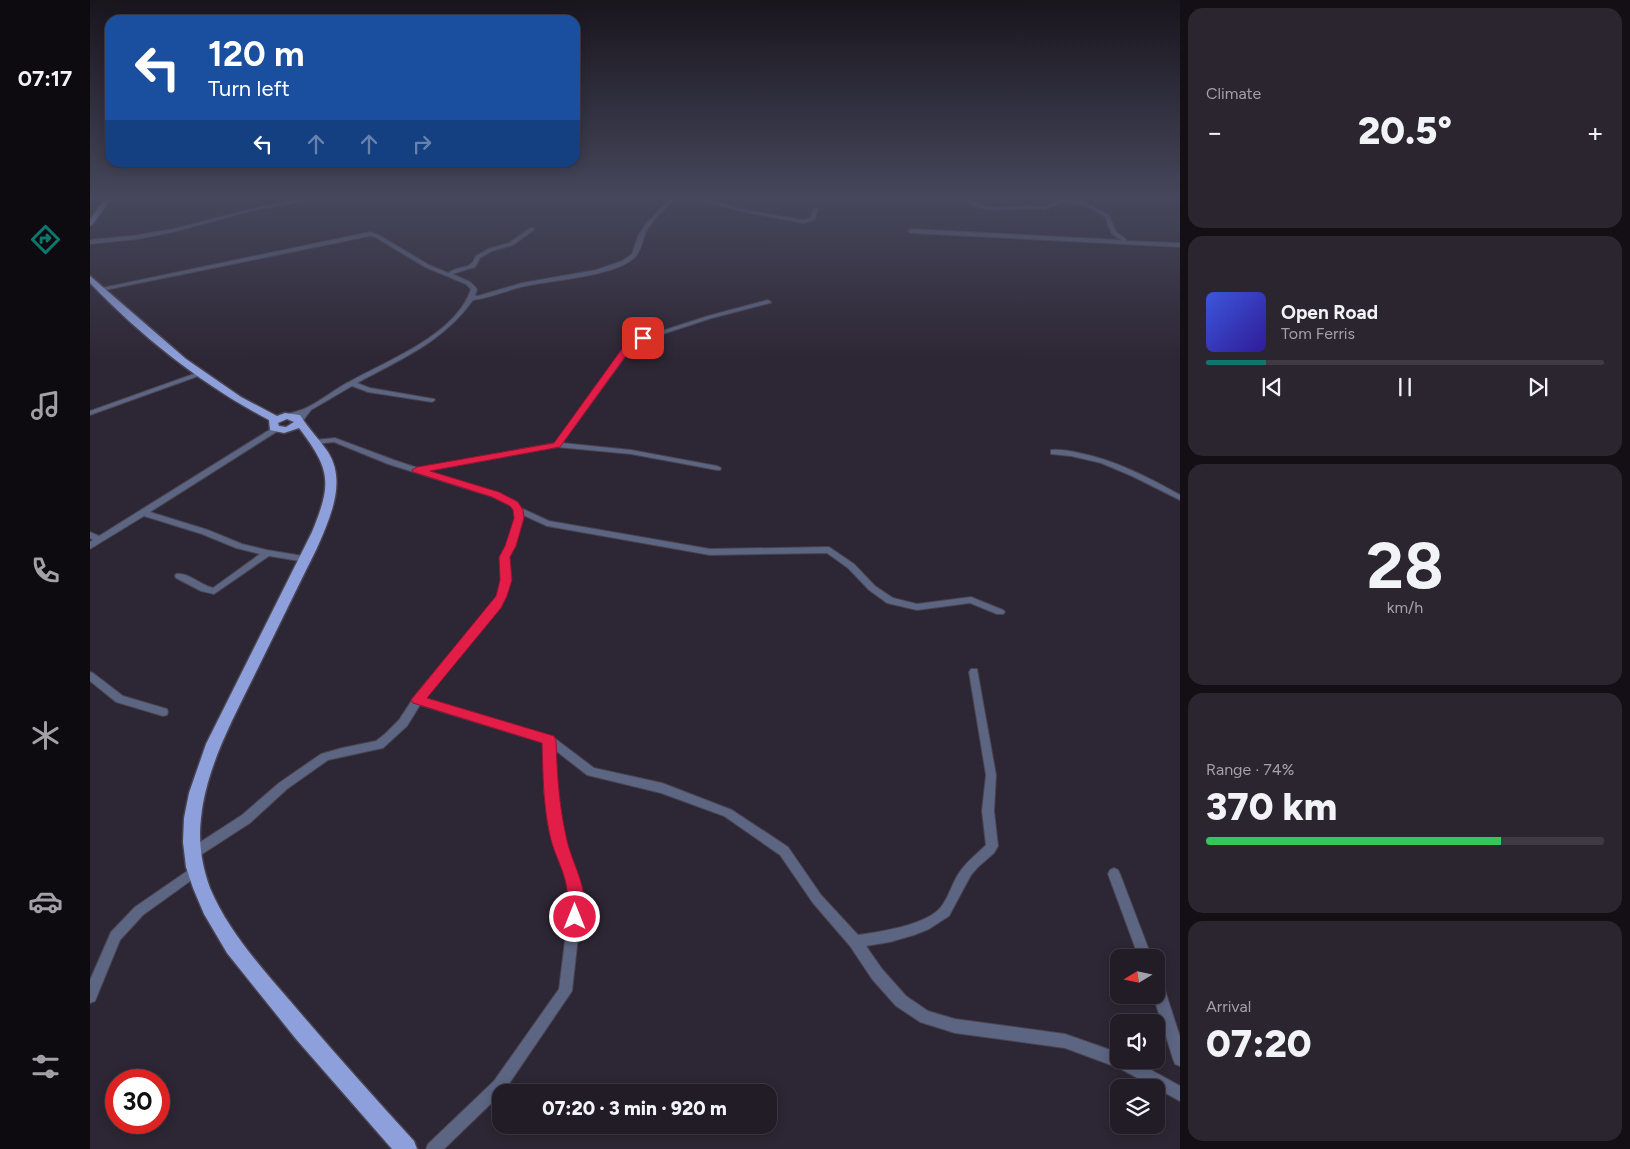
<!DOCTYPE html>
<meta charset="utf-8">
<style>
body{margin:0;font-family:Figtree,sans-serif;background:#2a252f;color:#f1f3f6;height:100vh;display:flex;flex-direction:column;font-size:19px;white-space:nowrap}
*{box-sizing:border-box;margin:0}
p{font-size:16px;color:#a2a1a7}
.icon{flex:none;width:28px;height:28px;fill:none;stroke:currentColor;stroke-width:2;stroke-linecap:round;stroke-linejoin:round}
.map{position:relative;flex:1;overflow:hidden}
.sheet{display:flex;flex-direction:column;gap:8px;padding:8px;background:#130f15;width:450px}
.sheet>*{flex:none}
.banner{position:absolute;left:15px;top:15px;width:475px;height:152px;border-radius:15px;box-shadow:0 2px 12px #0003,0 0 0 1px #3f3a44;background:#1a4fa0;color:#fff;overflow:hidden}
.needle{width:32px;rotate:260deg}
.tools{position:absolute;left:1020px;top:949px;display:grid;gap:10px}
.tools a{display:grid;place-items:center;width:55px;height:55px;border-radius:10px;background:#221c27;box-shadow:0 2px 12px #0003,0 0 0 1px #3f3a44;font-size:25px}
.speed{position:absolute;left:15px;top:1069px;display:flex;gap:10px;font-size:25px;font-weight:700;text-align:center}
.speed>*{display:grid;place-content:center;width:65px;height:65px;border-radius:50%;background:#221c27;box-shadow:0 2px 12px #0003,0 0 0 1px #3f3a44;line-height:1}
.speed .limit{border:8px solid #d22;background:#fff;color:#111}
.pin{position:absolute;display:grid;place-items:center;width:42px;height:42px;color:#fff;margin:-21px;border-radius:10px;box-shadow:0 2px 8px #0006}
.me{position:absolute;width:55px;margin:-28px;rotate:0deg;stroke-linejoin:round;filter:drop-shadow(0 0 4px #0008)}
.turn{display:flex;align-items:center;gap:18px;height:105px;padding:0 20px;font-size:22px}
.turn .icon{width:65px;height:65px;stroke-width:2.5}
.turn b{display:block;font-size:35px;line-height:42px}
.lanes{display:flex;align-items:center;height:48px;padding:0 20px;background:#0003;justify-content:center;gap:25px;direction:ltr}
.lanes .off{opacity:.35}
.big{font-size:38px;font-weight:800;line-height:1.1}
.sheet .tile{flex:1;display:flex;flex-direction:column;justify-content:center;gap:8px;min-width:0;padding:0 18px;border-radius:15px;background:#2a252f}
.sheet .dial{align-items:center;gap:0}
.dial b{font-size:65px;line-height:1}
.song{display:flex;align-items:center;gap:15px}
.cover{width:60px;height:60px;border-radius:8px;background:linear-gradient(135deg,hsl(230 70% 55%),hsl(250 70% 35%))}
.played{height:5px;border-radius:2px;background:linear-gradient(90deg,#0f766e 15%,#3f3a44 15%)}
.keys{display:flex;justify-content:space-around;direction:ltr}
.heat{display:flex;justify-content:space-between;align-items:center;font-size:28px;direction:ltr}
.charge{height:8px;border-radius:4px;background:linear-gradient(90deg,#34c759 74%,#3f3a44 0)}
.trip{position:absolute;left:402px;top:1084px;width:285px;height:50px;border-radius:15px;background:#221c27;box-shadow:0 2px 12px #0003,0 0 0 1px #3f3a44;font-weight:800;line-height:50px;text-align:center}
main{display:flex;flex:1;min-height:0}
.menu{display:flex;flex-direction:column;width:90px;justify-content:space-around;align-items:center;background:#0e0b10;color:#a2a1a7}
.menu .icon{width:35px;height:35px}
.menu .active{color:#0f766e}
.menu b{font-size:22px;color:#f1f3f6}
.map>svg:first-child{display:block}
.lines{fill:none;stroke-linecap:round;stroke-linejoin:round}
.minor-casing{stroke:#4a4350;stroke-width:2}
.primary-casing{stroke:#4a4350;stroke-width:3}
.minor{fill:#5c6582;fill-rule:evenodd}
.primary{fill:#8da0dc;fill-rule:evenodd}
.route{fill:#e11d48;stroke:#92132f}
</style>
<main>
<nav class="menu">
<b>07:17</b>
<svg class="icon active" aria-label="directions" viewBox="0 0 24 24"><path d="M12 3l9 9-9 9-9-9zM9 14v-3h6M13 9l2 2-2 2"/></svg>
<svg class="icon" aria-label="music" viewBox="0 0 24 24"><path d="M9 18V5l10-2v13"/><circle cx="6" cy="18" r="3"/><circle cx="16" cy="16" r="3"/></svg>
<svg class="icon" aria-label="phone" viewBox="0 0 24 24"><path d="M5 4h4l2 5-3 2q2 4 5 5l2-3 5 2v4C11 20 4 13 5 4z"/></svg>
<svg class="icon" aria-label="climate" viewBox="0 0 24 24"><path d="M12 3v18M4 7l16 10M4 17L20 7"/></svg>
<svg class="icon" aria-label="car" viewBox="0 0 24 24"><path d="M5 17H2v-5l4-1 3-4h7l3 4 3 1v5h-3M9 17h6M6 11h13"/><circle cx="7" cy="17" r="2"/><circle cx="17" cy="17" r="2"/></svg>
<svg class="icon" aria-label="filters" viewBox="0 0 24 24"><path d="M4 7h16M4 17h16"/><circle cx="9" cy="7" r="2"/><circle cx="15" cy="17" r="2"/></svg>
</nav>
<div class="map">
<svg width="1090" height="1149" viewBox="0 0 1090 1149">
<rect width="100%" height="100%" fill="#2d2634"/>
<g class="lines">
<defs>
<path id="minor" d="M214 199H223L165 210 83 232 48 239 0 244V240L48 235 83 229 165 208Z
M580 199H584C575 209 564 218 557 230 552 239 552 251 544 258 523 277 459 280 431 287 415 291 399 298 383 300 353 342 311 359 267 383L280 388 344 399 345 400 342 402 278 392 262 386 221 410 212 422H206L205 420 210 414 199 418 195 416C201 412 210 411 216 408 231 401 245 389 259 382 298 360 366 335 381 289L376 284 335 267 285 237 280 236 10 291 7 289 280 232 289 235 339 265 358 273 366 269 378 266 383 262 386 256 398 249 419 243 440 228H444V230L423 245 402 251 390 258 385 267 362 274 380 282 387 289 385 296H388L432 283 506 270 532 261 542 254 548 236 555 225Z
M606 199H613L655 210 713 220 720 218 724 208 728 209 724 220 713 223 655 212Z
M872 199H877L893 206 906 208 938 206 954 207 971 200 996 203 1019 215 1026 232 1036 239V241L1090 243V247L821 233 818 231 821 229 1031 240 1022 234 1015 217 995 205 972 202 955 209 938 208 906 210 890 208Z
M678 300 681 302 680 303 622 318 545 343 472 443 541 450 627 466 631 468 630 470H627L541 454 467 447 337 471 409 493 427 502 431 508 459 521 620 549 739 547 764 564 785 586 803 598 827 604 881 597 913 610 915 612 913 614H907L880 603 827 610 797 603 779 590 758 568 737 553 620 555 457 526 433 515 425 546 419 557 420 580 416 596 409 607 335 698 463 737 504 768 572 783 642 810 698 847 731 895 768 935C789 932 837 925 851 907 859 897 862 883 869 873 877 861 887 854 896 845L892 811 896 775 879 672 881 669H887L906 775 904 811 908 846 904 853 888 867 881 875 859 916 839 929 824 935 800 942 776 946 792 969 816 996 838 1011 865 1019 975 1034 1029 1053V1060H1043L1090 1086V1101L1029 1068 975 1048 865 1033 830 1022 806 1006 782 979 760 946 723 903 690 855 634 816 571 793 497 775 465 750 466 790 475 839 490 884 492 901 482 991 414 1091 354 1149H336L338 1144 404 1081 469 989 480 901 478 884 463 839 454 790V743L330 705 317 726 293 748 238 760 197 789 160 823 106 858 102 859 98 858 96 854 98 850 152 815 189 783 231 754 252 748 286 741 295 734 309 720 324 697 408 596 412 580 411 557 417 546 425 518 424 510 421 506 403 497 298 464 244 442 225 444 221 442 225 440 245 438 304 460 328 468 465 443 541 341 618 316Z
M112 371 115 373 114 374 0 415V411Z
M184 427H190L191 429 60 512 118 530 152 544 177 550 219 557 220 559 219 561 216 562 179 556 124 594 111 591 86 578 85 576 86 574C98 572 110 585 123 588L170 554 146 548 112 534 54 516 0 549V542L3 540 0 538V532L9 536Z
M961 450C970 449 980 451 989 453 1025 460 1058 477 1090 495V500L1042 476 1011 463 981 456 961 454Z
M0 672 3 673 33 696 77 709 78 712 77 715 73 716 26 702 0 681Z
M106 865 110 866 112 870 110 874 53 915 30 940 5 1001 0 1003V980L21 932 45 907Z
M1024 868 1028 870 1030 874 1062 958H1049L1018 874 1020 870Z
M1066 978 1071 979 1073 984 1090 1037V1066L1085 1064 1083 1059 1063 995H1066Z"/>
<path id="primary" d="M15 199H21L2 225 0 226V219Z
M0 276 96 359 151 397 187 416 195 413 210 415C218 428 229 439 238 452 257 482 240 518 227 548 205 592 184 636 162 680 141 723 116 769 111 818 108 842 112 866 120 888 138 931 171 967 201 1002 241 1049 282 1095 324 1141L327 1149H302L206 1039 137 953 114 914 103 888 96 867 93 842 94 818 99 793 116 744 222 532C242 483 241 470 209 428L194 433 180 430 179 420C114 386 53 338 2 285L0 283ZM197 419 204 422 196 427 189 426 188 423Z"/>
</defs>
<use href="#minor" class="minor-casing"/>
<use href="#primary" class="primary-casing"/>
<use href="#minor" class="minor"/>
<use href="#primary" class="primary"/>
</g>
<linearGradient id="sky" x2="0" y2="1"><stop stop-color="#19151d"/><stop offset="0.55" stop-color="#46475c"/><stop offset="1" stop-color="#46475c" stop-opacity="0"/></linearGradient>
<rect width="1090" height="360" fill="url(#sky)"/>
<path class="route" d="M553 335 556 336V339L546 343 540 350 470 447 340 471 409 492 428 502 433 510 434 518 426 546 420 557 422 580 417 596 411 608 337 698 464 736 466 740C467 773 469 804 476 836 481 864 503 893 491 922L485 924 479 922C474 911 479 896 476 884 473 869 465 855 461 840 453 808 453 775 452 743L323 703 321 700 406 596 410 580 409 557 415 546 424 518 423 510 420 506 402 497 323 472 322 470 327 467 464 443 534 346 541 340Z"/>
</svg>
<div class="tools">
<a><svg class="needle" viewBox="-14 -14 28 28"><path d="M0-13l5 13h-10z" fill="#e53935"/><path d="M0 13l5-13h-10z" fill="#a2a1a7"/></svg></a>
<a><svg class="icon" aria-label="sound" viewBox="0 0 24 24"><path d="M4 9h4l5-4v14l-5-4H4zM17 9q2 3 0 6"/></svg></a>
<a><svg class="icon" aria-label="layers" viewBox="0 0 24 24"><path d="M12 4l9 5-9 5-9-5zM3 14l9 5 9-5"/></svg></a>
</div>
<div class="speed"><div class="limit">30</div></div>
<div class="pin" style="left:553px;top:338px;background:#d93025"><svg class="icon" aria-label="arrive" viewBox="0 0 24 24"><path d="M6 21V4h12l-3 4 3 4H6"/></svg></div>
<svg class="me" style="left:485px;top:917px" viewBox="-20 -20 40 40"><circle r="17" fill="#e11d48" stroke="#fff" stroke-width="3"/><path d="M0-11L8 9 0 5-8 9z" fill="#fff"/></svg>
<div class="trip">07:20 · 3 min · 920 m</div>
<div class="banner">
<div class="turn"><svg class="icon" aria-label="left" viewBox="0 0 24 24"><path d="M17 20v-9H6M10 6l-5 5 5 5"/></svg><div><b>120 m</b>Turn left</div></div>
<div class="lanes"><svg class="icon" aria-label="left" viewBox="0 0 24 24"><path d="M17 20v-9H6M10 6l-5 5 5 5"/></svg><svg class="icon off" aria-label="ahead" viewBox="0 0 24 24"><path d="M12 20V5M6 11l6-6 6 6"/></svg><svg class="icon off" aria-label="ahead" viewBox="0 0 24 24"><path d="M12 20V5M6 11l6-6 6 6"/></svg><svg class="icon off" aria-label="right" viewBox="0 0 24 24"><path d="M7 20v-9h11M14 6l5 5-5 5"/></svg></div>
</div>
</div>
<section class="sheet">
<div class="tile"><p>Climate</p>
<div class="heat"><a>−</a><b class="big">20.5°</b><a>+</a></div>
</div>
<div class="tile">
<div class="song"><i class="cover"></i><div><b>Open Road</b><p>Tom Ferris</p></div></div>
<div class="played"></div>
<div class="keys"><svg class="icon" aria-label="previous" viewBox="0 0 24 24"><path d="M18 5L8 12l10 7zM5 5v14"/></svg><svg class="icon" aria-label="pause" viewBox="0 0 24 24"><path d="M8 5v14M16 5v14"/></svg><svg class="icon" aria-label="next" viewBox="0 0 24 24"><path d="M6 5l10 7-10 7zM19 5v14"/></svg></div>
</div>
<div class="tile dial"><b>28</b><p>km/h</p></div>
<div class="tile"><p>Range · 74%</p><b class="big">370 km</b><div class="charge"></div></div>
<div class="tile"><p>Arrival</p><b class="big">07:20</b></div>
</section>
</main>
